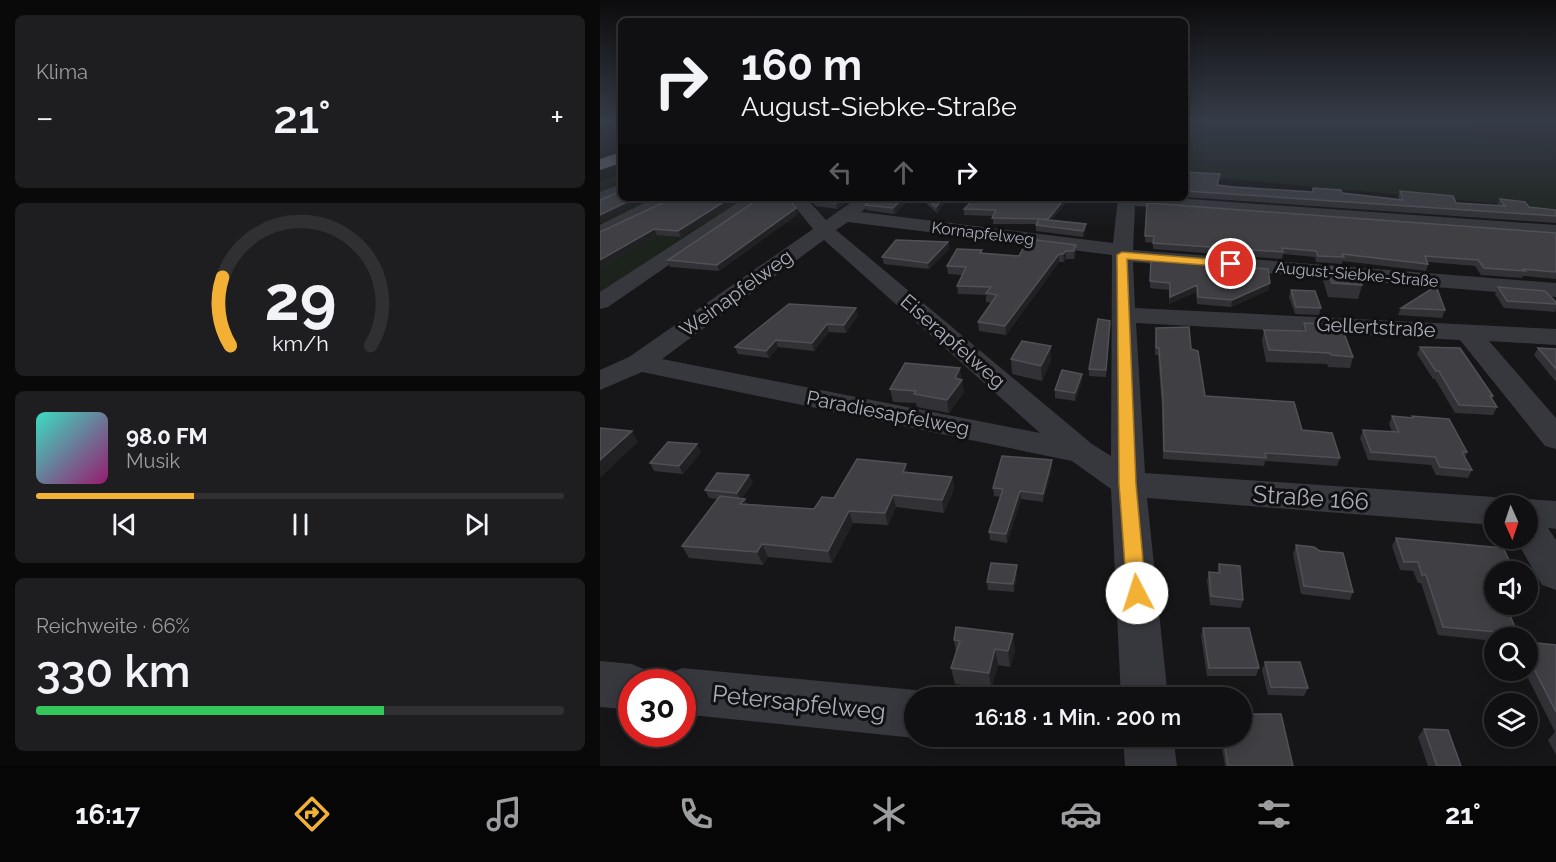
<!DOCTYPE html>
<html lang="de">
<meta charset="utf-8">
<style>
body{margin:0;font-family:Raleway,sans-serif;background:#1e1e20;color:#f1f3f6;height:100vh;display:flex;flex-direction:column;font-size:22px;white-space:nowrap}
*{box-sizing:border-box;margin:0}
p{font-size:20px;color:#9c9d9f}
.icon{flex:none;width:33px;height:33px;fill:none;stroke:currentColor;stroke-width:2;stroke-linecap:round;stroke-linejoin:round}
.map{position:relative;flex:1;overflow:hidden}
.panel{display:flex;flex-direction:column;gap:15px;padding:15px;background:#09090a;width:600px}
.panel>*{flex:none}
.guide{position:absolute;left:18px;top:18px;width:570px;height:183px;border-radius:9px;box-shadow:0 3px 15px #0003,0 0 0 2px #303032;background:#101012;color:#f1f3f6;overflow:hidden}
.needle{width:39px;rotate:177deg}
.controls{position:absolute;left:884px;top:495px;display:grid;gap:12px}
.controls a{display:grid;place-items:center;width:54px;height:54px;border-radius:50%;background:#101012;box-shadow:0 3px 15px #0003,0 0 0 2px #303032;font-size:30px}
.speed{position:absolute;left:18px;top:669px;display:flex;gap:12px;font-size:30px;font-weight:700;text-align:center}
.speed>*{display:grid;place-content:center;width:78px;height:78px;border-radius:50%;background:#101012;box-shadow:0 3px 15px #0003,0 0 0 2px #303032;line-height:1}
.speed .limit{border:9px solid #d22;background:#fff;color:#111}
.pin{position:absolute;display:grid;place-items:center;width:51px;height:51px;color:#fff;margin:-26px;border:3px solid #fff;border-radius:50%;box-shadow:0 2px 6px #0007}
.me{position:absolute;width:66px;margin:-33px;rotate:355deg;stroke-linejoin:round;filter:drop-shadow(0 0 4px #0008)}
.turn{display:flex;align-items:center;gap:21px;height:126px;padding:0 24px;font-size:27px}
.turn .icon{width:78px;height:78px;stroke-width:2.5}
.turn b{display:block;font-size:42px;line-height:51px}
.lanes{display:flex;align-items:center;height:57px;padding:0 24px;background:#0003;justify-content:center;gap:30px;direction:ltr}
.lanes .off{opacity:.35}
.big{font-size:45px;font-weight:600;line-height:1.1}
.panel .card{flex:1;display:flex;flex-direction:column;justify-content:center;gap:9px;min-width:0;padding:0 21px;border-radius:9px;background:#1e1e20}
.panel .dial{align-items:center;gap:0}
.dial svg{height:156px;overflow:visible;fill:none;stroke:#303032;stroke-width:7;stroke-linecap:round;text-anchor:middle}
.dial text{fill:#f1f3f6;stroke:none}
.song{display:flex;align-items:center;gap:18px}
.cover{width:72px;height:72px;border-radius:9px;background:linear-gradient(135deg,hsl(170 70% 55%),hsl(320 70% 35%))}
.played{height:6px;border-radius:3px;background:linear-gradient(90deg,#f2b134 30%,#303032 30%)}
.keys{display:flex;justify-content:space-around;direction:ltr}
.heat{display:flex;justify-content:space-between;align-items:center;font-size:33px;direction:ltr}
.charge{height:9px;border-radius:4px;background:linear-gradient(90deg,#34c759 66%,#303032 0)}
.trip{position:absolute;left:304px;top:687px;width:348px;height:60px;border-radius:30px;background:#101012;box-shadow:0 3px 15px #0003,0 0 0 2px #303032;font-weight:600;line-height:60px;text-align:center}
.menu{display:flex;height:96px;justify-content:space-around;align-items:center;background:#060607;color:#9c9d9f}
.menu .icon{width:42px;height:42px}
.menu .active{color:#f2b134}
.menu b{font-size:27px;color:#f1f3f6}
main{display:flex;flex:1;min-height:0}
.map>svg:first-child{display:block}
.green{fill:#1c231d}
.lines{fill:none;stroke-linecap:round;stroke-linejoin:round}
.minor{fill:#37383d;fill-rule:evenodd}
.highway{fill:#63666e;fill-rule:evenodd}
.wall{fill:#323236}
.shaded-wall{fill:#212124}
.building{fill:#3f3f44;stroke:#4f5156;stroke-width:1.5}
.route{fill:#f2b134;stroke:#9d7322;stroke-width:1.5}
.labels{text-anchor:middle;stroke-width:6;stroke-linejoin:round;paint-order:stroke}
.far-street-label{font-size:16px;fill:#a8adb8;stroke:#111113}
.street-label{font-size:20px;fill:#a8adb8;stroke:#111113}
.near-street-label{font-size:24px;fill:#a8adb8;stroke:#111113}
</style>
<main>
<section class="panel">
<div class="card"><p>Klima</p>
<div class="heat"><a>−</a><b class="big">21°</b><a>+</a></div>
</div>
<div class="card dial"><svg viewBox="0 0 100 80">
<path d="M14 69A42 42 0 1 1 86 69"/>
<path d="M14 69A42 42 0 0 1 10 34" stroke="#f2b134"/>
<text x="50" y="56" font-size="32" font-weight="700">29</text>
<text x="50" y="72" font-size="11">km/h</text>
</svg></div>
<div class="card">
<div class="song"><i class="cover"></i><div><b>98.0 FM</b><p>Musik</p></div></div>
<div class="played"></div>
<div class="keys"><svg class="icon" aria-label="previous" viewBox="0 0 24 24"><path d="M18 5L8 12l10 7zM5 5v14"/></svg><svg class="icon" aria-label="pause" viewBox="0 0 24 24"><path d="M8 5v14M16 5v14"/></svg><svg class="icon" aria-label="next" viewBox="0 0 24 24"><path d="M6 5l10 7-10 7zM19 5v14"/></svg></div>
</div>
<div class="card"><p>Reichweite · 66%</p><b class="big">330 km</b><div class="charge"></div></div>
</section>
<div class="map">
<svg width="956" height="766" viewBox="0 0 956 766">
<rect width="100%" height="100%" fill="#161618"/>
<path class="green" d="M585 122H895L855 132 866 137 956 145V209L585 175Z
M21 173V198H152L0 299V182Z"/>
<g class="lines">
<path class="minor" d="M21 184V196L0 204V192Z
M54 198H77L74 202 0 239V225Z
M145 198H166L8 307 0 309V292Z
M188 198H206L226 220 257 198H278L261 212 513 243 518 198H574L956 225V237L535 206 533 250 956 283V297L533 262 535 308 956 329V345L889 341 956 418V449L945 446 860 340 536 323 545 473 894 497 907 501 909 506H894V525L547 498 568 698H521L511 489 472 461 42 372 0 390V370L29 357 213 229ZM248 222 512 255 511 456 492 444 236 230ZM224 240 440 433 62 359Z
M927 499 956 501V529L948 528 956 540V590L942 585 915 538H927V506H913Z
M0 661 32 664 48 671 53 682H32V710L0 707Z
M82 668 315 690 332 698H315V736H319L315 738 82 714V682H62L66 675Z
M523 736H573L577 766H525Z"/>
<path class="highway" d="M21 152V163L0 170V159Z"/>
</g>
<path class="wall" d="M585 172 620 174 618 185 634 187 712 192 713 188 742 193 799 199 798 196 800 191 856 203 897 205 900 199 929 207 956 210V223L585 197Z
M73 198H141L81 237 57 235 0 268V232Z
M208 198H253L237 209 216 206Z
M310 198 294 214 266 210 265 205Z
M320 198H348L337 213Z
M547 203 956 233V279L923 276 922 278 881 275 875 266 828 262V264L826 271 743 261 742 264 716 262 715 257 683 254 682 259 553 249V243L545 242Z
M465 204 451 220 486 224V230L483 237 436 231V224H393V216L364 215V209Z
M198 214 119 271 70 267 68 260Z
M348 242 349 249 329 269 284 264 282 257Z
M476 245V253L474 259H466L464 262H459L406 335 379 331 378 322 392 303 386 302V295L358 294 357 286 362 275 348 274 347 266 382 250V253L419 256Z
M551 259 669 290 631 307 597 304 596 292 569 304V290L550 288Z
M726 267 762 285 758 299 728 297 723 280Z
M898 287 956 302V309L955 312 904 308 895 294Z
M691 290 721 308 719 315 695 314 689 297Z
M801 308 845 310 842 318 798 315Z
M258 315 246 333 229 332 214 351 178 347 169 358 138 354 135 347Z
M510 321 506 377 489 376V369Z
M704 323 732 330 753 357 750 368 728 367 727 364 666 362 662 341 664 330 702 331Z
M556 328 591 349 605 396 702 430 740 458 737 466 665 461 664 466 563 459 562 409 558 355H555Z
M820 347 893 396 892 399 897 407 893 415 855 413 835 379H833L817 354Z
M938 348 956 349V382L934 355Z
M411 359 451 361 442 381 412 374Z
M482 374V381L475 401 455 398V390Z
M361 379 364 392 349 413 317 407 316 403 293 402 290 389Z
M792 416 812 417V416L867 452 865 457 872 470 868 478 836 475 831 465 768 460 760 438 763 430 792 432 789 424Z
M101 452 83 474 54 471 50 463Z
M452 468 443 502 421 499 407 543 390 540 389 532 401 497 394 496 393 488Z
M308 473 352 477 354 489 344 513 296 507 288 525 253 523 232 563 168 557 163 565 89 558 82 546 117 499 109 498 105 490 153 483 142 498 145 499 148 505 214 509 234 498Z
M796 538 894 572V604L918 634 916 638H894V641L838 635 821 583H818L813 571 800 570 792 546Z
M696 545 753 592 750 600 701 594 693 554Z
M619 564 643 600 641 608 610 605 607 581 609 572 617 573Z
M417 565V573L414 592 388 590 387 582Z
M603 628 659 668 656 676H607L601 636Z
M354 640 415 651 410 667 398 665 391 689 355 684 351 668 356 652Z
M927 642 956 645V755L948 740 955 732 924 670H927Z
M665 662 708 688 704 696 668 695 662 670Z
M824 729 861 766H828L818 737Z
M620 736H642L693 766H625Z"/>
<path class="shaded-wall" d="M0 122H14L0 127Z
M35 198H49L0 222V215Z
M130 198H141L81 237 78 231Z
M244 198H253L237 209 236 203Z
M303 198H310L294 214 293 208Z
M343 198H348L337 213 336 207Z
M465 198V204L448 225V219Z
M196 208 198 214 119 271 117 265Z
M486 224V230L483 237V231Z
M54 229 57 235 0 268V260Z
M348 242 349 249 329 269 328 263Z
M476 245V253L474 259V251Z
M466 251V259L464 262 463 254Z
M459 254V262L406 335 405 326Z
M670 283 669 290 631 307 632 300Z
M597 285 596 292 569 304 570 297Z
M256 308 258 315 246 333 244 325Z
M227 324 229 332 214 351 212 343Z
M176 340 178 347 169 358 166 351Z
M451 346V361L442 381 441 366Z
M360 368 364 392 349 413 347 400Z
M482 374V381L475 401V393Z
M32 431 38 442 0 478V460Z
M97 444 101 452 83 474 79 466Z
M452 460V468L443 502V494Z
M306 464 309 476 303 472Z
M149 475 153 483 141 501 137 493Z
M352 477 354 489 344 513 342 500Z
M420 491 421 499 407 543 406 534Z
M293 495 296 507 288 525 285 513Z
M145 499 150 511 140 504Z
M249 511 253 523 232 563 228 551Z
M162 544 168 557 163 565 157 552Z
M417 565V573L414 592 413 584Z
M413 634 415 651 410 667 408 651Z
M395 649 398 665 391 689 389 673Z"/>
<path class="building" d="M585 172 620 174 617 185 634 187 713 192V188L741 190 742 193 803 200 800 191 853 196 856 203 905 206 900 199 925 202 929 207 956 210V216L585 191Z
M21 189V198H35L0 215V200L19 192Z
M73 198H130L78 231 54 229 0 260V232Z
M160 198H188L196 208 117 265 68 260Z
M213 198H244L236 203 214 200Z
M273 198H303L293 208 265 205Z
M325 198H343L336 207Z
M375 198H465L448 219 392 218 396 210 364 209Z
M547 203 956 233V272L922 269 925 271 884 268 878 260 825 256 828 264 742 254 744 257 718 256 716 251 682 248 683 252 553 243 554 236H545Z
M439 219 486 224 483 231 436 225Z
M428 239 476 245 474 251H466L463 254H459L405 326 378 322 397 295 386 293 391 287 357 286 366 267 347 266 357 249 382 250 380 253 419 256Z
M296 240 348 242 328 263 282 257Z
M551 259 668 269 670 283 632 300 598 297 597 285 570 297V283L550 281Z
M726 267 754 269 762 285 732 283Z
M836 286 845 310 801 308Z
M898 287 945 291 956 302V304L907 301Z
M691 290 715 291 721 308 696 307Z
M189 304 256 308 244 325 227 324 212 343 176 340 166 351 135 347Z
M498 319 510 321 506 370 489 369Z
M704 323 730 324 732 330 743 331 753 357 731 355 730 353 669 350 664 330 706 331Z
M589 327 591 349 598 351 605 396 694 402 702 430 732 433 740 458 665 453 666 458 564 451 563 401 559 348H556V328Z
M422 341 451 346 441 366 411 359Z
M820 347 860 348 893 396H890L897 407 859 405 839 371H836Z
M938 348 956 349V369Z
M305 363 360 368 355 378 362 380 347 400 314 394 316 391 290 389Z
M462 370 482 374 475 393 455 390Z
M792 416 813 418 812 416 849 419 867 452H862L872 470 840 467 835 457 771 452 763 430 799 432Z
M0 428 32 431 0 460Z
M68 442 97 444 79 466 50 463Z
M402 456 452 460 443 494 420 491 406 534 389 532 403 489 393 488Z
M257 459 306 464 303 472 352 477 342 500 293 495 285 513 249 511 228 551 162 544 157 552 82 546 120 496 145 499 140 504 214 509 222 497 234 498Z
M117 473 149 475 137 493 105 490Z
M796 538 903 548 915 572H894V604H905L918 634 843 627 826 575H822L818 562H804Z
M696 545 714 547 720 551 743 553 753 592 704 586Z
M391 563 417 565 413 584 387 582Z
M619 564 640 566 643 600 611 596 609 572 620 573Z
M356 627 413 634 408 651 395 649 389 673 351 668 360 641 354 640Z
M603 628H649L659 668H609Z
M927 642 956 645V712L927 655Z
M665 662H700L708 688 671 687Z
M642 714H681L693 766H628L623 736H642Z
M824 729 848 730 861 766H837Z"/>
<linearGradient id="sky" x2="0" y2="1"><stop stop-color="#0c0c0d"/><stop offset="0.53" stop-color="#363c48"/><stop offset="1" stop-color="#363c48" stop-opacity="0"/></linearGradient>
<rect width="956" height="229" fill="url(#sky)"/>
<path class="route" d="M522 252 631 261 636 264 631 267 527 259 536 484 546 593 543 599 537 602 530 599 527 593 519 484 517 255Z"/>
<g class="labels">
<g class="far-street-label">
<text transform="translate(383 233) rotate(7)" y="6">Kornapfelweg</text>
<text transform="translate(757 274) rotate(5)" y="6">August-Siebke-Straße</text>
</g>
<g class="street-label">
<text transform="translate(136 293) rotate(-36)" y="7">Weinapfelweg</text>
<text transform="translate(776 327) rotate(3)" y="7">Gellertstraße</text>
<text transform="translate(353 341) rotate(41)" y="7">Eiserapfelweg</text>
<text transform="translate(288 413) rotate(11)" y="7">Paradiesapfelweg</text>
</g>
<g class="near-street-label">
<text transform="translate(711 498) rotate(4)" y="8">Straße 166</text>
<text transform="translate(199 703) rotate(6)" y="8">Petersapfelweg</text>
</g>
</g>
</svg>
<div class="controls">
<a><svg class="needle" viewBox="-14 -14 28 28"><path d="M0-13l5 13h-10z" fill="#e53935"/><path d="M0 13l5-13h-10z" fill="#9c9d9f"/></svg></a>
<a><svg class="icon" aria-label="sound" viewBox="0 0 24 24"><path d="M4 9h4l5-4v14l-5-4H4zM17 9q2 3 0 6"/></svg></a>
<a><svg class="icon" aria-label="search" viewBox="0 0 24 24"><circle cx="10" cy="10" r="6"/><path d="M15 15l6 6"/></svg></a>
<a><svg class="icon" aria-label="layers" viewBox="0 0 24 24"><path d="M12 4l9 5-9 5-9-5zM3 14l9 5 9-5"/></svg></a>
</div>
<div class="speed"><div class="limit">30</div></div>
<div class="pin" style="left:631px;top:264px;background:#d93025"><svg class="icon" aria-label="arrive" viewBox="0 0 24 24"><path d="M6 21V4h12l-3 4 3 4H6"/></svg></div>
<svg class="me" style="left:537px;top:593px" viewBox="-20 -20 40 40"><circle r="19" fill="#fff"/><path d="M0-13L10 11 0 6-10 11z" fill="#f2b134"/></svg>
<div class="trip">16:18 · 1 Min. · 200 m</div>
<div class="guide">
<div class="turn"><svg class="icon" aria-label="right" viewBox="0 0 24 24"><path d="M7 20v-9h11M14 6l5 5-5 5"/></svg><div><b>160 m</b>August-Siebke-Straße</div></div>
<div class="lanes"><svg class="icon off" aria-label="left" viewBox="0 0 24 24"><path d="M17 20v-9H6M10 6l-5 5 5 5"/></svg><svg class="icon off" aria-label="ahead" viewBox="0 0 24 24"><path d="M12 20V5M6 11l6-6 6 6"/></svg><svg class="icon" aria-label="right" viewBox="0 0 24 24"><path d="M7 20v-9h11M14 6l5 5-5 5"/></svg></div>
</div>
</div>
</main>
<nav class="menu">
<b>16:17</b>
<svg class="icon active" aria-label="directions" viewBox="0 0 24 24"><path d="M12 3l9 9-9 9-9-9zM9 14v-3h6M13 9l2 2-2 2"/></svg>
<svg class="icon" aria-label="music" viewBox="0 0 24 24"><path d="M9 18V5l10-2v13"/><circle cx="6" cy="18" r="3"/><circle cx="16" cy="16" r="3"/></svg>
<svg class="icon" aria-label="phone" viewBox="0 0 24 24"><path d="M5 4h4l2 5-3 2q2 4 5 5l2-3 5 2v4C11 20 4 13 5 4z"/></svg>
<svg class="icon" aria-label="climate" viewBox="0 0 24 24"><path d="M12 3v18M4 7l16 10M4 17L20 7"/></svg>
<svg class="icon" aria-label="car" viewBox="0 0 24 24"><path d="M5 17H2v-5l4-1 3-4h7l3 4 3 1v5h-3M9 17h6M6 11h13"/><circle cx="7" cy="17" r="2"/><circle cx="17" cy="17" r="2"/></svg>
<svg class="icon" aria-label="filters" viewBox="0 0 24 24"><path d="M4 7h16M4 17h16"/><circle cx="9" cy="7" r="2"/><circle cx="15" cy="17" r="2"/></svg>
<b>21°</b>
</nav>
